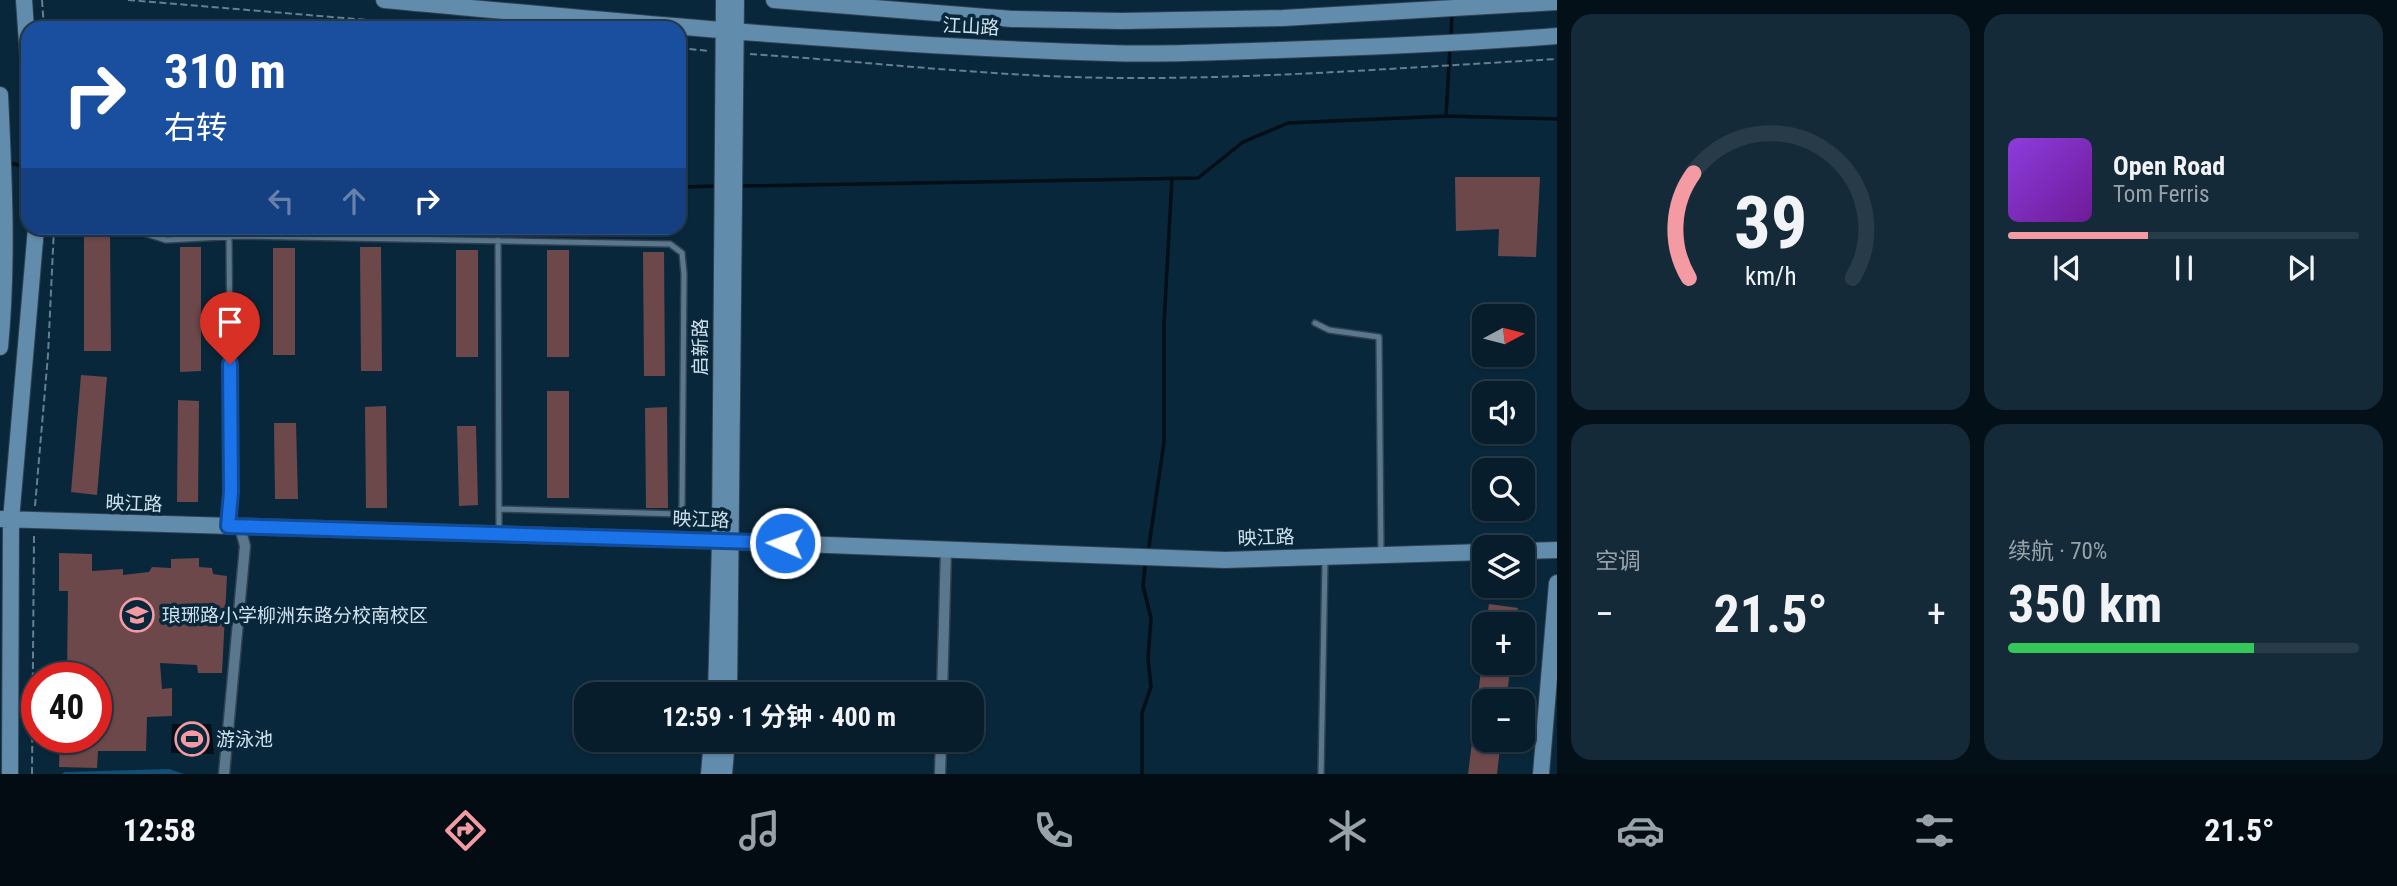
<!DOCTYPE html>
<html lang="zh">
<meta charset="utf-8">
<style>
body{margin:0;font-family:"Roboto Condensed","Noto Sans SC",sans-serif;background:#152a38;color:#f1f3f6;height:100vh;display:flex;flex-direction:column;font-size:26px;white-space:nowrap}
*{box-sizing:border-box;margin:0}
p{font-size:23px;color:#98a2a9}
.icon{flex:none;width:38px;height:38px;fill:none;stroke:currentColor;stroke-width:2;stroke-linecap:round;stroke-linejoin:round}
.map{position:relative;flex:1;overflow:hidden}
.panel{display:flex;flex-direction:column;gap:14px;padding:14px;background:#041018;width:840px}
.panel>*{flex:none}
.guide{position:absolute;left:21px;top:21px;width:665px;height:214px;border-radius:21px;box-shadow:0 2px 5px #0004,0 0 0 2px #283b48;background:#1a4fa0;color:#fff;overflow:hidden}
.needle{width:46px;rotate:83deg}
.buttons{position:absolute;left:1472px;top:304px;display:grid;gap:14px}
.buttons a{display:grid;place-items:center;width:63px;height:63px;border-radius:14px;background:#071d2c;box-shadow:0 2px 5px #0004,0 0 0 2px #283b48;font-size:35px}
.speed{position:absolute;left:21px;top:662px;display:flex;gap:14px;font-size:35px;font-weight:700;text-align:center}
.speed>*{display:grid;place-content:center;width:91px;height:91px;border-radius:50%;background:#071d2c;box-shadow:0 2px 5px #0004,0 0 0 2px #283b48;line-height:1}
.speed .limit{border:10px solid #d22;background:#fff;color:#111}
.pin{position:absolute;display:grid;place-items:center;width:60px;height:60px;color:#fff;margin:-72px -30px;border-radius:50% 50% 50% 0;rotate:-45deg;box-shadow:0 0 7px #0007}
.pin .icon{rotate:45deg}
.me{position:absolute;width:77px;margin:-38px;rotate:272deg;stroke-linejoin:round;filter:drop-shadow(0 0 5px #0008)}
.turn{display:flex;align-items:center;gap:24px;height:147px;padding:0 28px;font-size:32px}
.turn .icon{width:91px;height:91px;stroke-width:2.5}
.turn b{display:block;font-size:49px;line-height:60px}
.lanes{display:flex;align-items:center;height:66px;padding:0 28px;background:#0003;justify-content:center;gap:35px;direction:ltr}
.lanes .off{opacity:.35}
.big{font-size:52px;font-weight:700;line-height:1.1}
.panel .tile{flex:1;display:flex;flex-direction:column;justify-content:center;gap:10px;min-width:0;padding:0 24px;border-radius:21px;background:#152a38}
.panel .dial{align-items:center;gap:0}
.dial svg{height:182px;overflow:visible;fill:none;stroke:#283b48;stroke-width:7;stroke-linecap:round;text-anchor:middle}
.dial text{fill:#f1f3f6;stroke:none}
.song{display:flex;align-items:center;gap:21px}
.cover{width:84px;height:84px;border-radius:10px;background:linear-gradient(135deg,hsl(270 70% 55%),hsl(280 70% 35%))}
.played{height:7px;border-radius:4px;background:linear-gradient(90deg,#f49aa3 40%,#283b48 40%)}
.keys{display:flex;justify-content:space-around;direction:ltr}
.heat{display:flex;justify-content:space-between;align-items:center;font-size:38px;direction:ltr}
.charge{height:10px;border-radius:5px;background:linear-gradient(90deg,#34c759 70%,#283b48 0)}
.panel .tiles{flex:1;display:grid;gap:14px;grid-template-columns:repeat(2,1fr)}
.trip{position:absolute;left:574px;top:682px;width:410px;height:70px;border-radius:21px;background:#071d2c;box-shadow:0 2px 5px #0004,0 0 0 2px #283b48;font-weight:700;line-height:70px;text-align:center}
.dock{display:flex;height:112px;justify-content:space-around;align-items:center;background:#030c12;color:#98a2a9}
.dock .icon{width:49px;height:49px}
.dock .on{color:#f49aa3}
.dock b{font-size:32px;color:#f1f3f6}
main{display:flex;flex:1;min-height:0}
.map>svg:first-child{display:block}
.green{fill:#114f74}
.water{fill:#040e16}
.lines{fill:none;stroke-linecap:round;stroke-linejoin:round}
.stream{stroke:#040e16;stroke-width:3.5}
.building{fill:#6c484b}
.lane-casing{stroke:#32414f;stroke-width:8}
.street-casing{stroke:#32414f;stroke-width:13}
.secondary-casing{stroke:#32414f;stroke-width:18}
.path{stroke:#667e8e;stroke-width:2;stroke-dasharray:7 3.5;stroke-linecap:butt}
.lane{stroke:#59788e;stroke-width:5}
.street{stroke:#59788e;stroke-width:10}
.secondary{stroke:#618cab;stroke-width:16}
.route-casing{stroke:#114b97;stroke-width:18}
.route{stroke:#1a73e8;stroke-width:12}
.labels{text-anchor:middle;stroke-width:7;stroke-linejoin:round;paint-order:stroke}
.street-label{font-size:19px;fill:#cfe0ed;stroke:#09273a}
.poi-label{font-size:19px;fill:#cfe0ed;stroke:#09273a;text-anchor:start}
</style>
<main>
<div class="map">
<svg width="1557" height="774" viewBox="0 0 1557 774">
<rect width="100%" height="100%" fill="#09273a"/>
<path class="green" d="M169 769 184 774H62L64 772Z"/>
<path class="water" d="M172 724H211L214 754 171 753Z"/>
<g class="lines">
<path class="stream" d="M1451 36 1452 13
M1446 116 1450 48
M9 163 28 167
M741 186 1198 178 1243 142 1288 123 1446 116 1557 119
M679 187 719 186
M1149 546 1164 442V324L1172 178
M1142 774V713L1151 687 1148 658 1151 618 1143 586 1145 567"/>
</g>
<path class="building" d="M1455 177H1540L1536 257 1498 256 1499 229 1456 231Z
M84 233H110L111 351H84Z
M180 247H201V371L180 372Z
M360 247H381L382 371H361Z
M273 248H295V355H273Z
M456 250H478V357H456Z
M547 250H569V357H547Z
M643 252H664L665 376H644Z
M81 375 107 377 97 495 71 492Z
M547 391H569V498H547Z
M178 400 199 401 198 502H177Z
M386 406 387 508H366L365 407Z
M667 407 668 508H646L645 408Z
M274 423H296L298 499H275Z
M457 426H476L478 505 459 506Z
M59 553 92 554V571L123 569V575L149 572 152 567 171 568V559L199 558V567L212 568 213 574 227 576 222 673H198L197 665 160 663 162 689 172 688V716L147 717 146 751H98L97 768 59 767 60 737H96V677H67L68 591H59Z
M1489 604 1518 608 1515 625H1486Z
M1482 663H1511L1506 702H1484V740H1501L1497 774H1468Z"/>
<g class="lines">
<defs>
<path id="lane" d="M128 228 166 240 240 236 670 244 682 253 684 274 682 506 679 514 499 509
M498 240 499 531
M1315 323 1329 330 1379 337 1381 552
M228 523 231 492 229 237
M1321 774 1325 560"/>
<path id="street" d="M942 695 946 549
M224 774 245 546 240 527
M940 774 941 740"/>
<path id="secondary" d="M24 0 28 58
M384 0C625 22 866 46 1109 53 1165 55 1223 52 1280 50 1372 47 1465 43 1557 36
M774 0 1012 19 1122 21 1283 18 1557 2
M0 95C4 180 8 263 0 347
M0 519 720 541 1225 560 1484 552
M1522 551 1557 550
M716 695 720 541 724 0
M729 695 736 0
M10 774 11 520 36 228
M709 774 712 740
M724 774 727 740
M1541 774 1557 583"/>
</defs>
<use href="#lane" class="lane-casing"/>
<use href="#street" class="street-casing"/>
<use href="#secondary" class="secondary-casing"/>
<path class="path" d="M42 0 44 28
M128 0 464 28
M679 48 709 51
M750 54C873 62 995 77 1119 78 1265 79 1411 67 1557 59
M35 506 48 355 54 228
M32 774 34 536"/>
<use href="#lane" class="lane"/>
<use href="#street" class="street"/>
<use href="#secondary" class="secondary"/>
</g>
<g class="lines">
<defs>
<path id="route" d="M230 364 231 492 228 526 785 543"/>
</defs>
<use href="#route" class="route-casing"/>
<use href="#route" class="route"/>
</g>
<defs>
<symbol id="school-ring" viewBox="-11 -11 22 22"><circle r="9.5" fill="#09273a" stroke="#f49aa3" stroke-width="1.5"/><path d="M0-5L7-2L0 1L-7-2ZM-4 1L0 2.5L4 1V4Q0 6-4 4Z" fill="#f49aa3"/></symbol>
<symbol id="stadium-ring" viewBox="-11 -11 22 22"><circle r="9.5" fill="#09273a" stroke="#f49aa3" stroke-width="1.5"/><path d="M0-5a6.5 5 0 1 0 0 10a6.5 5 0 1 0 0-10ZM-3.5-1.8h7v3.6h-7Z" fill="#f49aa3"/></symbol>
</defs>
<g fill-rule="evenodd">
<use href="#school-ring" x="118" y="596" width="38" height="38"/>
<use href="#stadium-ring" x="173" y="720" width="38" height="38"/>
</g>
<g class="labels">
<g class="street-label">
<text transform="translate(971 26) rotate(3)" y="7">江山路</text>
<text transform="translate(700 347) rotate(-90)" y="7">启新路</text>
<text transform="translate(134 503) rotate(2)" y="7">映江路</text>
<text transform="translate(701 519) rotate(2)" y="7">映江路</text>
<text transform="translate(1266 537) rotate(-2)" y="7">映江路</text>
</g>
<g class="poi-label">
<text x="162" y="622">琅琊路小学柳洲东路分校南校区</text>
<text x="216" y="746">游泳池</text>
</g>
</g>
</svg>
<div class="buttons">
<a><svg class="needle" viewBox="-14 -14 28 28"><path d="M0-13l5 13h-10z" fill="#e53935"/><path d="M0 13l5-13h-10z" fill="#98a2a9"/></svg></a>
<a><svg class="icon" aria-label="sound" viewBox="0 0 24 24"><path d="M4 9h4l5-4v14l-5-4H4zM17 9q2 3 0 6"/></svg></a>
<a><svg class="icon" aria-label="search" viewBox="0 0 24 24"><circle cx="10" cy="10" r="6"/><path d="M15 15l6 6"/></svg></a>
<a><svg class="icon" aria-label="layers" viewBox="0 0 24 24"><path d="M12 4l9 5-9 5-9-5zM3 14l9 5 9-5"/></svg></a>
<a>+</a>
<a>−</a>
</div>
<div class="speed"><div class="limit">40</div></div>
<div class="pin" style="left:230px;top:364px;background:#d93025"><svg class="icon" aria-label="arrive" viewBox="0 0 24 24"><path d="M6 21V4h12l-3 4 3 4H6"/></svg></div>
<svg class="me" style="left:785px;top:543px" viewBox="-20 -20 40 40"><circle r="17" fill="#1a73e8" stroke="#fff" stroke-width="3"/><path d="M0-11L8 9 0 5-8 9z" fill="#fff"/></svg>
<div class="trip">12:59 · 1 分钟 · 400 m</div>
<div class="guide">
<div class="turn"><svg class="icon" aria-label="right" viewBox="0 0 24 24"><path d="M7 20v-9h11M14 6l5 5-5 5"/></svg><div><b>310 m</b>右转</div></div>
<div class="lanes"><svg class="icon off" aria-label="left" viewBox="0 0 24 24"><path d="M17 20v-9H6M10 6l-5 5 5 5"/></svg><svg class="icon off" aria-label="ahead" viewBox="0 0 24 24"><path d="M12 20V5M6 11l6-6 6 6"/></svg><svg class="icon" aria-label="right" viewBox="0 0 24 24"><path d="M7 20v-9h11M14 6l5 5-5 5"/></svg></div>
</div>
</div>
<section class="panel">
<div class="tiles">
<div class="tile dial"><svg viewBox="0 0 100 80">
<path d="M14 69A42 42 0 1 1 86 69"/>
<path d="M14 69A42 42 0 0 1 16 23" stroke="#f49aa3"/>
<text x="50" y="56" font-size="32" font-weight="700">39</text>
<text x="50" y="72" font-size="11">km/h</text>
</svg></div>
<div class="tile">
<div class="song"><i class="cover"></i><div><b>Open Road</b><p>Tom Ferris</p></div></div>
<div class="played"></div>
<div class="keys"><svg class="icon" aria-label="previous" viewBox="0 0 24 24"><path d="M18 5L8 12l10 7zM5 5v14"/></svg><svg class="icon" aria-label="pause" viewBox="0 0 24 24"><path d="M8 5v14M16 5v14"/></svg><svg class="icon" aria-label="next" viewBox="0 0 24 24"><path d="M6 5l10 7-10 7zM19 5v14"/></svg></div>
</div>
<div class="tile"><p>空调</p>
<div class="heat"><a>−</a><b class="big">21.5°</b><a>+</a></div>
</div>
<div class="tile"><p>续航 · 70%</p><b class="big">350 km</b><div class="charge"></div></div>
</div>
</section>
</main>
<nav class="dock">
<b>12:58</b>
<svg class="icon on" aria-label="directions" viewBox="0 0 24 24"><path d="M12 3l9 9-9 9-9-9zM9 14v-3h6M13 9l2 2-2 2"/></svg>
<svg class="icon" aria-label="music" viewBox="0 0 24 24"><path d="M9 18V5l10-2v13"/><circle cx="6" cy="18" r="3"/><circle cx="16" cy="16" r="3"/></svg>
<svg class="icon" aria-label="phone" viewBox="0 0 24 24"><path d="M5 4h4l2 5-3 2q2 4 5 5l2-3 5 2v4C11 20 4 13 5 4z"/></svg>
<svg class="icon" aria-label="climate" viewBox="0 0 24 24"><path d="M12 3v18M4 7l16 10M4 17L20 7"/></svg>
<svg class="icon" aria-label="car" viewBox="0 0 24 24"><path d="M5 17H2v-5l4-1 3-4h7l3 4 3 1v5h-3M9 17h6M6 11h13"/><circle cx="7" cy="17" r="2"/><circle cx="17" cy="17" r="2"/></svg>
<svg class="icon" aria-label="filters" viewBox="0 0 24 24"><path d="M4 7h16M4 17h16"/><circle cx="9" cy="7" r="2"/><circle cx="15" cy="17" r="2"/></svg>
<b>21.5°</b>
</nav>
